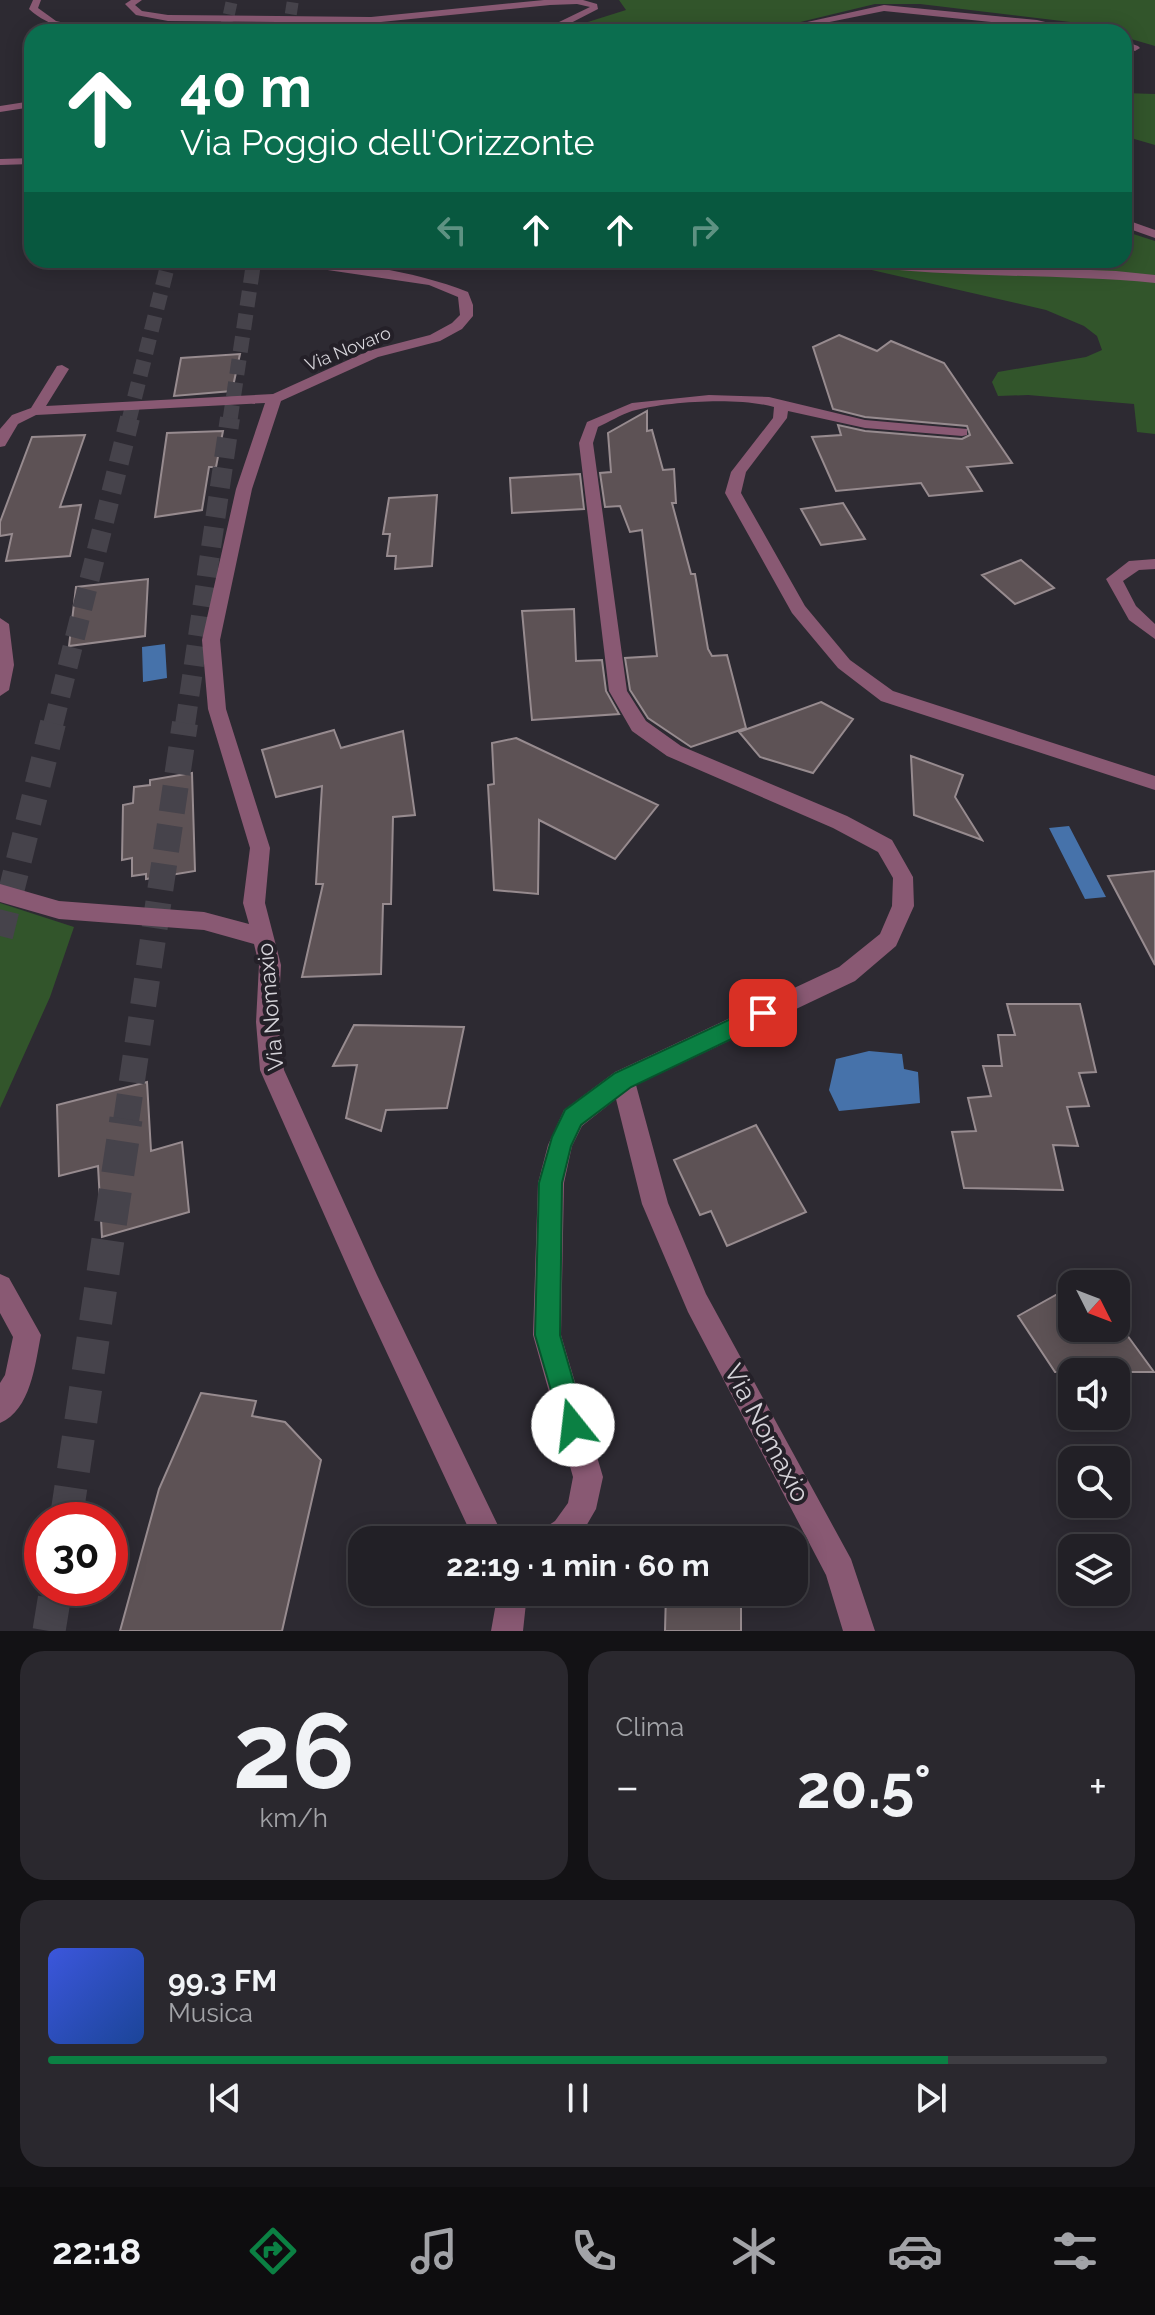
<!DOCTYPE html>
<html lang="it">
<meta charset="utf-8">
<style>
body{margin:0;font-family:Raleway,sans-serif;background:#2a282e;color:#f1f3f6;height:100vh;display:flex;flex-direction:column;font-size:30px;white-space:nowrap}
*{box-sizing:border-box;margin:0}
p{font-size:26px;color:#a2a3a7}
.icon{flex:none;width:44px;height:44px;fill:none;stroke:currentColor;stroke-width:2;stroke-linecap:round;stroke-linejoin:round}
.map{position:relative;height:1631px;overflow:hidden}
.details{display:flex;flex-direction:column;gap:20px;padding:20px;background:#131215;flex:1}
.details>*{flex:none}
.banner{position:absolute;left:24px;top:24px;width:1108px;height:244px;border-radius:24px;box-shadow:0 4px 20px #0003,0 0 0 2px #3f3e43;background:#0b6e4f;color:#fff;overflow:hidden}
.needle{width:52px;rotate:132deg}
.buttons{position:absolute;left:1058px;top:1270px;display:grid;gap:16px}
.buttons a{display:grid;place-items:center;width:72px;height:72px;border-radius:16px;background:#222026;box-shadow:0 4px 20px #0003,0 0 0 2px #3f3e43;font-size:40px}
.speed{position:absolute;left:24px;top:1502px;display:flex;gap:16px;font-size:40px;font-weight:700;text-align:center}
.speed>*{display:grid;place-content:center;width:104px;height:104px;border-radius:50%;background:#222026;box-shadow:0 4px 20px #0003,0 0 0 2px #3f3e43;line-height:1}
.speed .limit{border:12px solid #d22;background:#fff;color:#111}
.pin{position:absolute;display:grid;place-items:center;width:68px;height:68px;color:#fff;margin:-34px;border-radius:16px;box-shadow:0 4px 12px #0006}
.me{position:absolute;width:88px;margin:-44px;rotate:344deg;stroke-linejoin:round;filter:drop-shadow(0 0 6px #0008)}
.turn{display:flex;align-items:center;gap:28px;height:168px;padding:0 24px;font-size:36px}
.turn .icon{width:104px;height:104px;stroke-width:2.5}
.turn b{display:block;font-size:56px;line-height:68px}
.lanes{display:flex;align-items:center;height:76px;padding:0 24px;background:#0003;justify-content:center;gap:40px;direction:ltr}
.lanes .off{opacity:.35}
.big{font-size:60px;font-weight:700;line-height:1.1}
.details .tile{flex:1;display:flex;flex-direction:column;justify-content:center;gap:12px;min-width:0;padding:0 28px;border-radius:24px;background:#2a282e}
.details .dial{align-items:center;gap:0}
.dial b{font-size:104px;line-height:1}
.song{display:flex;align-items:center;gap:24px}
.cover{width:96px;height:96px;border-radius:12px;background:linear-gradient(135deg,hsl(230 70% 55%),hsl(220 70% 35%))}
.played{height:8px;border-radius:4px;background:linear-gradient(90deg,#0b8043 85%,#3f3e43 85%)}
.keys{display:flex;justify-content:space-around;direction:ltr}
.heat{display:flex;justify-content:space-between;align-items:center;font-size:44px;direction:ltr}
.details .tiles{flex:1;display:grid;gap:20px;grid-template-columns:1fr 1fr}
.tile:last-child{grid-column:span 2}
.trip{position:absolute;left:348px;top:1526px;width:460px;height:80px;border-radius:24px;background:#222026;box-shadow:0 4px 20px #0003,0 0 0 2px #3f3e43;font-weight:700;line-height:80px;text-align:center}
.dock{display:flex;height:128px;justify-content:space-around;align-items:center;background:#0e0d0f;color:#a2a3a7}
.dock .icon{width:56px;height:56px}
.dock .on{color:#0b8043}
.dock b{font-size:36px;color:#f1f3f6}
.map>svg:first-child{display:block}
.green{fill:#32552b}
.water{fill:#4672aa}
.building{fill:#5d5255;stroke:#978b8f;stroke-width:2}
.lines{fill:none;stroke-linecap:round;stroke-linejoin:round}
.highway-tunnel-far4{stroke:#46434b;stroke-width:12;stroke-dasharray:12 6;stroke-linecap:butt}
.highway-tunnel-far3{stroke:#46434b;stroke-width:15;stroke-dasharray:15 8;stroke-linecap:butt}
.highway-tunnel-far2{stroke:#46434b;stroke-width:20;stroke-dasharray:20 10;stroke-linecap:butt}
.highway-tunnel-far1{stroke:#46434b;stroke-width:26;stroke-dasharray:26 13;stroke-linecap:butt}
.highway-tunnel{stroke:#46434b;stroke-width:33;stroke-dasharray:33 17;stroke-linecap:butt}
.minor{fill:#895973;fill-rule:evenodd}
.route{fill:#0b8043;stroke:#07532c;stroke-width:2}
.labels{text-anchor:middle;stroke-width:8;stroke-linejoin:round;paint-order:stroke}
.far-street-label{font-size:18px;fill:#d5d3d9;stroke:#242028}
.street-label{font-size:22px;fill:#d5d3d9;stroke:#242028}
.near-street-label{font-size:26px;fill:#d5d3d9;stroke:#242028}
</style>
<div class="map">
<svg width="1155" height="1631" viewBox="0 0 1155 1631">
<rect width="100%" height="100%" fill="#2d2a32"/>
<path class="green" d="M619 0H1155V46L1124 37V32H1105L1070 22 920 4H875L759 32H556L626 10Z
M1124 93 1155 94V145L1124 136Z
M1124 231 1155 241V434L1137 432 1134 404 1028 395 998 396 992 382 998 372 1086 357 1102 350 1097 336 1084 326 1046 310 863 268 844 260H1124Z
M0 903 74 927 50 997 0 1108Z"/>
<path class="water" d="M165 644 167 678 143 682 142 647Z
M1069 826 1106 897 1085 899 1049 828Z
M869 1051 902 1054 904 1069 918 1072 920 1103 839 1111 829 1090 836 1059Z"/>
<path class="building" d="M839 335 877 351 891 341 944 363 1012 463 967 467 982 491 929 496 921 483 836 491 812 437 841 435 838 425 865 431 962 439 970 435 967 426 865 417 833 409 813 347Z
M240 354 232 391 174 396 181 358Z
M647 411V431L652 430 663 470 674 469 676 503H672L691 574H695L708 649 712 656 727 655 746 728 691 747 648 718 630 690 625 658 657 656 642 530 630 532 620 506 605 507 600 473 611 472 608 433Z
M223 431 216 467H209L202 510 155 517 167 433Z
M85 435 60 507 81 505 70 556 6 561 12 534 0 536V522L32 437Z
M580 474 584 509 512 513 510 478Z
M437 495 432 566 395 569 396 556H387L390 534H383L389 498Z
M843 503 865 539 821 545 801 509Z
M1021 560 1054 588 1015 604 982 575Z
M148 579 145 636 69 646 76 587Z
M574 609 576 661 602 660 606 691 619 714 532 720 522 611Z
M821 702 853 719 813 773 760 757 739 732Z
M334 730 341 748 403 731 415 815 393 817 391 904H383L381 974 302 977 323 884H316L322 786 276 797 262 750Z
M516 738 658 805 615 859 539 820 538 894 494 890 488 785 494 784 492 743Z
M911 756 963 775 955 797 982 840 914 815Z
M192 773 195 871 146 879V874L132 876V858L122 860 123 805 133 803 134 787 150 785V780Z
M1155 871V965L1108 876Z
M1007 1004H1080L1096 1072 1079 1073 1089 1106 1067 1107 1078 1146 1053 1145 1063 1190 964 1188 952 1132 976 1131 968 1098 991 1096 983 1066H1002L998 1035H1015Z
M354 1025 464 1027 447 1108 386 1110 381 1131 346 1118 357 1065 333 1066Z
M147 1082 151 1151 182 1142 189 1212 102 1237 98 1166 59 1176 57 1105Z
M756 1125 806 1212 727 1246 711 1211 700 1215 674 1160Z
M1072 1286V1328H1116V1320L1154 1372H1055L1018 1316Z
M201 1393 256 1401 252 1416 285 1422 321 1460 282 1631H120L159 1489Z
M666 1592H741V1631H665Z"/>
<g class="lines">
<path class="highway-tunnel-far4" d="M225 32 232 0
M288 32 293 0"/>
<path class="highway-tunnel-far3" d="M129 420 169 260
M230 420 254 260"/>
<path class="highway-tunnel-far2" d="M53 725 130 418
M185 725 230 418"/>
<path class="highway-tunnel-far1" d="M0 936 53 723
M126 1121 185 723"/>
<path class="highway-tunnel" d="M66 1520 126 1119
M49 1631 56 1588"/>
<path class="minor" d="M33 0H41L38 8 56 21 103 32C75 32 50 28 29 9Z
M131 0H142L135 5 142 11 168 15 371 17 544 0H583L597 4 598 9 565 26 517 32 559 22 590 7 577 4 550 5 371 23 168 21 136 15 125 4Z
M884 5 1037 20 1087 32 884 11 780 32H762Z
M177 27 180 32H133L138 29Z
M1124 41 1138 46 1140 48 1135 51 1124 47Z
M32 101V107L0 112V106Z
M32 158V164L0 165V159Z
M1124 219 1155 230V238L1124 227Z
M281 260C340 260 413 270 468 292L473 305V316L462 329 440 341 378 357 281 401 252 489 220 640 226 709 270 848 265 903 281 965 278 1022 284 1070 377 1275 505 1540H474L359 1293 260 1070 256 1022 259 965 254 944 204 930 59 919 0 902V884L59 901 204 912 249 924 243 903 250 848 208 709 202 640 236 489 265 403 36 415 18 424 5 446 0 447V429L12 415 31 408 57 366 62 365 69 369 46 406 273 394 368 351 430 335 452 323 460 315 458 297 429 285 287 264Z
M841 260 1116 271 1155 275V283C1052 273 949 279 847 264Z
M709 395 769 397 865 420 967 429V435L962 436 865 428 788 411 787 418 746 472 741 493 805 606 850 660 893 691 1155 776V790L881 701 838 668 792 613 725 493 731 472 773 418 774 407C739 397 668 401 632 411 620 415 609 422 598 427L593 443 627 691 646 721 681 746 847 816 892 840 913 877 914 906 896 946 855 981 636 1085 668 1203 706 1294 851 1559 875 1631H843L826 1575 688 1312 642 1204 616 1099 582 1126 572 1146 564 1183 561 1335 603 1477 596 1509 578 1540H539L543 1529 555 1521 568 1503 573 1477 533 1335 538 1183 548 1145 564 1110 615 1072 839 967 880 934 892 906 893 878 878 852 833 828 667 756 632 731 609 691 579 443 587 422 632 403Z
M1155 559V569L1139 570 1123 581 1136 606 1155 624V639L1129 620 1106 579 1129 561Z
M0 618 9 624 14 665 9 690 0 696Z
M0 1274 9 1278 41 1335C35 1364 31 1410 0 1423V1383L5 1375 13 1337 0 1313Z
M494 1592H524L526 1603 523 1631H491L496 1603Z"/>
</g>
<path class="route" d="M763 1004 771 1007 774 1013 771 1020 631 1087 581 1125 571 1146 562 1183 560 1335 586 1425 582 1435 573 1438 564 1435 535 1335 539 1183 552 1137 565 1110 615 1073Z"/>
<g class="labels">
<g class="far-street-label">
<text transform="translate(348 349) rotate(-22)" y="6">Via Novaro</text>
</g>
<g class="street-label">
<text transform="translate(270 1007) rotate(-95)" y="8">Via Nomaxio</text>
</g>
<g class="near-street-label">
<text transform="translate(767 1433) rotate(62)" y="9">Via Nomaxio</text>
</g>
</g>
</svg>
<div class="buttons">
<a><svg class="needle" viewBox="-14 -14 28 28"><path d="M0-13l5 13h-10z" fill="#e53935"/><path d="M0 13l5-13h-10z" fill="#a2a3a7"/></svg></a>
<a><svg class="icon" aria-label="sound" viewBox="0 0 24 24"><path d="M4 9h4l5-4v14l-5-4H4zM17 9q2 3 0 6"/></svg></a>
<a><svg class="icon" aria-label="search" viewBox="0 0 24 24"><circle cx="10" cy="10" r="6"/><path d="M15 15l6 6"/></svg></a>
<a><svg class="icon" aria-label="layers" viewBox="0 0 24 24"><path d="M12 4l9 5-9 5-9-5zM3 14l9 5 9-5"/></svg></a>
</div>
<div class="speed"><div class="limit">30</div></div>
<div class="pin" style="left:763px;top:1013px;background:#d93025"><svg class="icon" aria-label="arrive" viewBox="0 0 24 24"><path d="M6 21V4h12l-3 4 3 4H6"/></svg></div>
<svg class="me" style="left:573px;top:1425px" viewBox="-20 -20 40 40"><circle r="19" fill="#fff"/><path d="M0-13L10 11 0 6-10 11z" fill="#0b8043"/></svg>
<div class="trip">22:19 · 1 min · 60 m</div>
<div class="banner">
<div class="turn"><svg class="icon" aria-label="ahead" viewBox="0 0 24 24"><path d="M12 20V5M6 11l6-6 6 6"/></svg><div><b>40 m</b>Via Poggio dell'Orizzonte</div></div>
<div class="lanes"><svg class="icon off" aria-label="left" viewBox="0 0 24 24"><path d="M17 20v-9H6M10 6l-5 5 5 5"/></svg><svg class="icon" aria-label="ahead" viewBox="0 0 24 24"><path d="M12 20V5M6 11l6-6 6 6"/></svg><svg class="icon" aria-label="ahead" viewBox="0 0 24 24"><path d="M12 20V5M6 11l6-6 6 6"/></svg><svg class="icon off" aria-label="right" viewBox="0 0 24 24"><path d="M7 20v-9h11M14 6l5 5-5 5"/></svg></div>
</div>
</div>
<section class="details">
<div class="tiles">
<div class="tile dial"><b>26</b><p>km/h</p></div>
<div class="tile"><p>Clima</p>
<div class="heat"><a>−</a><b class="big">20.5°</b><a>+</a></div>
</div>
<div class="tile">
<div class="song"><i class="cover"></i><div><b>99.3 FM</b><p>Musica</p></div></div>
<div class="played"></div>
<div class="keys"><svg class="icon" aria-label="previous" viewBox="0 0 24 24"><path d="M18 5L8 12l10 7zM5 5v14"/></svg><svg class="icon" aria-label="pause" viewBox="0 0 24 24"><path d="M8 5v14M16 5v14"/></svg><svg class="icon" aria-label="next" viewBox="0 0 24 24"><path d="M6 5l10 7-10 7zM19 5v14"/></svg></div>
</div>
</div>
</section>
<nav class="dock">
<b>22:18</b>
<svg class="icon on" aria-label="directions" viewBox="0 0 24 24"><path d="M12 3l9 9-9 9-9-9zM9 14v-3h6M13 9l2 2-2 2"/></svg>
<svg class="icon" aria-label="music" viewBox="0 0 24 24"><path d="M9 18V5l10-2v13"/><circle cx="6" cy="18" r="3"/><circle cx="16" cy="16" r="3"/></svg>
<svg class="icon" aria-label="phone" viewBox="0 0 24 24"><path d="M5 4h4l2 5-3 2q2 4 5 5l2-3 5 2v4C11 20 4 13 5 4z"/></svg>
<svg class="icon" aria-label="climate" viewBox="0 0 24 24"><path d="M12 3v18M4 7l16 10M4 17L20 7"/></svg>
<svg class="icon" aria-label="car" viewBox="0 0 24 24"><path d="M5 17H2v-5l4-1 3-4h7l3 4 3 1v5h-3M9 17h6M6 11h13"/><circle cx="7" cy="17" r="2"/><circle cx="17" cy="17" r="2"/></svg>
<svg class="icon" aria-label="filters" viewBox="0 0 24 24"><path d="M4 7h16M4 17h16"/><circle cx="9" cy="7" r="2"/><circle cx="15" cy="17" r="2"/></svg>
</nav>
